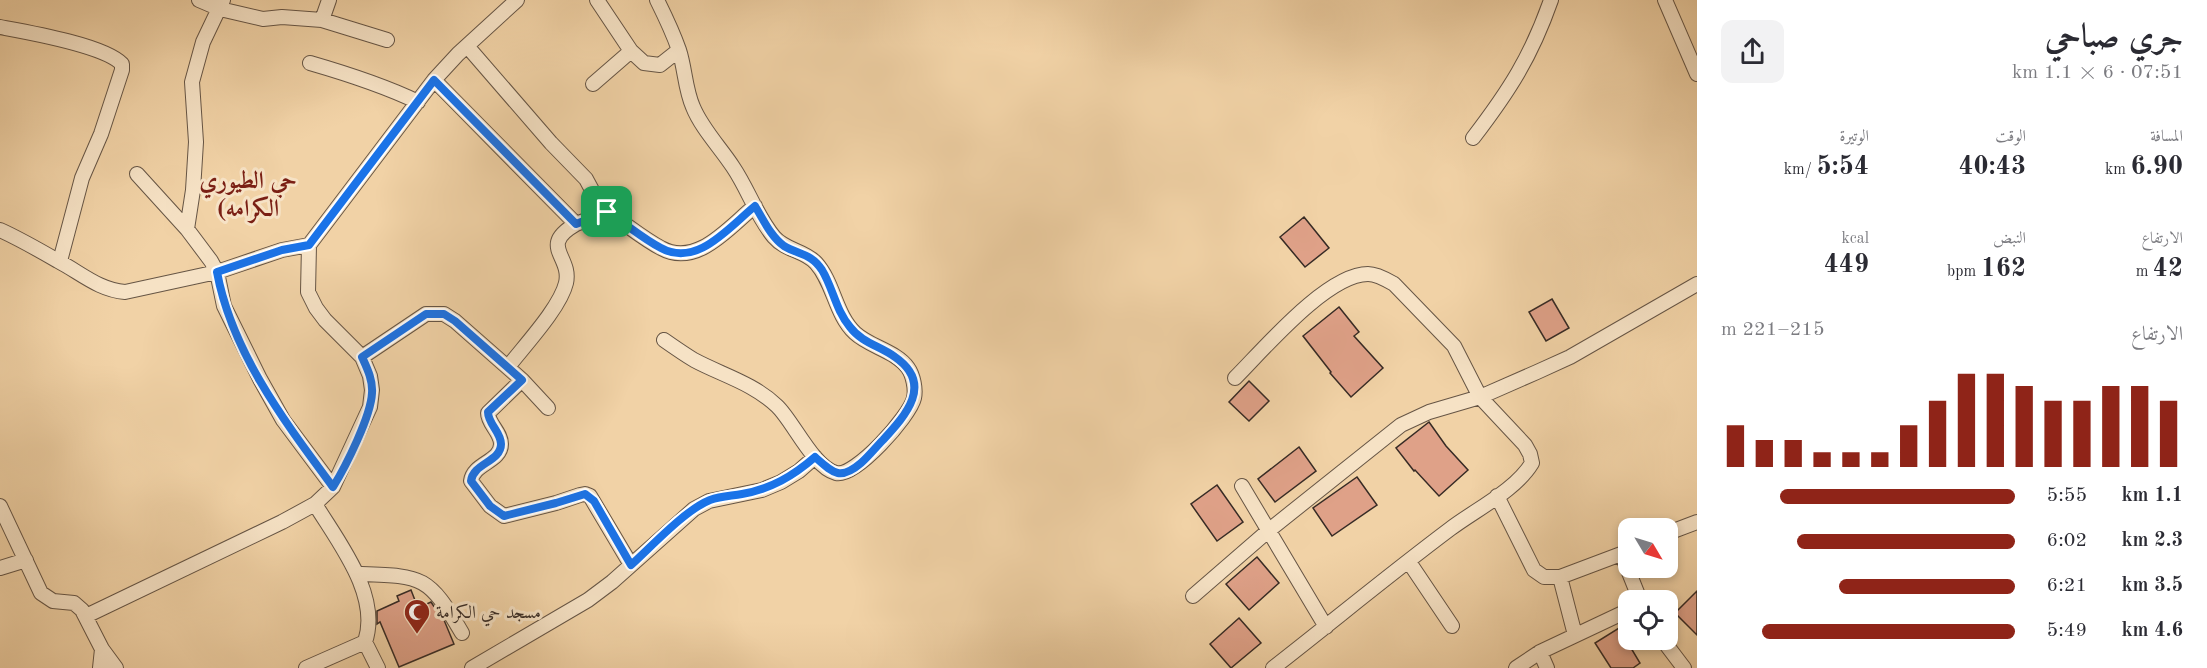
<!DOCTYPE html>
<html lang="ar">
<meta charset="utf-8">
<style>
body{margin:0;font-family:"Old Standard TT",Amiri,serif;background:#f2f2f3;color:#2b2b33;direction:rtl;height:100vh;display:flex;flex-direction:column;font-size:22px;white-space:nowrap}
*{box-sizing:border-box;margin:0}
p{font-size:20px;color:#7c7c81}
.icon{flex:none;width:33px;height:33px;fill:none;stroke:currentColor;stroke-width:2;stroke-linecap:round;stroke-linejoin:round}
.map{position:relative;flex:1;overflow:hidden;direction:ltr}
.drawer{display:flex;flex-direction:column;background:#fff;width:510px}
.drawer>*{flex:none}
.needle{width:39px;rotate:128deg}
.tools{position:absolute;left:1618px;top:518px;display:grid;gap:12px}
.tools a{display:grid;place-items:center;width:60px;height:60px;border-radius:12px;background:#fff;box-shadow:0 3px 9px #0003;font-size:30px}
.pin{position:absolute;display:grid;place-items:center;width:51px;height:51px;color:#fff;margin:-26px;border-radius:12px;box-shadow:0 3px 9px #0006}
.round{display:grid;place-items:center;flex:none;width:63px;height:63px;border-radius:12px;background:#f2f2f3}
.head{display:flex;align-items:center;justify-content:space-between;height:102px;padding:0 24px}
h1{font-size:33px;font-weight:600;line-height:45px}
.figures{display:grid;grid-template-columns:repeat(3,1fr);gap:9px;height:102px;padding:6px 24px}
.figures div{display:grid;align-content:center}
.figures b{font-size:26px;font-weight:600}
.figures small{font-size:16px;font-weight:400}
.figures p{font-size:16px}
.chart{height:168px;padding:12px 24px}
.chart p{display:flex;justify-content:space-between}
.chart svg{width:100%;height:108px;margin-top:6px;stroke:#8f2418;stroke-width:6}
ul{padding:0 24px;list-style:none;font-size:20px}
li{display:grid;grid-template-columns:96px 72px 1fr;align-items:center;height:45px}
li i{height:15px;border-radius:8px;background:#8f2418}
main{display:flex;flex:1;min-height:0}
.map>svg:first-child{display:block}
</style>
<main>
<section class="drawer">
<div class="head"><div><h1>جري صباحي</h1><p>07:51 · 6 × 1.1 km</p></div><a class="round"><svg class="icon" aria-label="share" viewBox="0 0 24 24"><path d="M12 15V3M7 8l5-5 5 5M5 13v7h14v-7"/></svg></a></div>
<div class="figures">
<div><p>المسافة</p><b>6.90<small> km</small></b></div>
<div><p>الوقت</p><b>40:43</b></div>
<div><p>الوتيرة</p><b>5:54<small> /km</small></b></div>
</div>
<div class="figures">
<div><p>الارتفاع</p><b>42<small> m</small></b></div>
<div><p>النبض</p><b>162<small> bpm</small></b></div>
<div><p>kcal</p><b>449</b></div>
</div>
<div class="chart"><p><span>الارتفاع</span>215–221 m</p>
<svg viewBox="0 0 160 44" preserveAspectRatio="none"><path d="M5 44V27M15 44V33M25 44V33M35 44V38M45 44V38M55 44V38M65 44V27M75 44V17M85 44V6M95 44V6M105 44V11M115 44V17M125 44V17M135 44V11M145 44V11M155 44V17"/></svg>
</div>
<ul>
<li><b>1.1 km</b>5:55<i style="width:80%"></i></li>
<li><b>2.3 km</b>6:02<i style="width:74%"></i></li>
<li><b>3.5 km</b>6:21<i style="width:60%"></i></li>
<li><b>4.6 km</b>5:49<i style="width:86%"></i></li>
</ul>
</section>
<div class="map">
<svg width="1697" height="668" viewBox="0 0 1697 668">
<rect width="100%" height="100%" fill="#f1d2a6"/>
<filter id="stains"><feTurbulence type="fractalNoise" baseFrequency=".00333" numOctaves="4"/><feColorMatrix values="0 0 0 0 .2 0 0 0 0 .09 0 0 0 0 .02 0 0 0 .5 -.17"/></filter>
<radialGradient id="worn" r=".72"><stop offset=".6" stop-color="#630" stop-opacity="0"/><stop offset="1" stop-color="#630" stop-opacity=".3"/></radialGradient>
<path fill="#dfa188" stroke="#372b25" stroke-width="1.5" d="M 1304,217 L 1329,248 L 1305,267 L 1280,237 Z
M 1552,299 L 1569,328 L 1546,341 L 1529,312 Z
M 1339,307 L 1359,332 L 1354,336 L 1383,368 L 1351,397 L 1330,373 L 1331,372 L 1303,336 Z
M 1249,381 L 1269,401 L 1249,421 L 1229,402 Z
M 1429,422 L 1446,446 L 1468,470 L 1439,496 L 1415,470 L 1414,471 L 1396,448 Z
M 1299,447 L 1316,471 L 1275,502 L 1258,479 Z
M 1357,477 L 1377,505 L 1332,536 L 1313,508 Z
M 1217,485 L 1243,522 L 1217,541 L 1191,504 Z
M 1257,557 L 1279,583 L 1249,610 L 1226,584 Z
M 411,590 L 418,608 L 431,602 L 433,605 L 444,620 L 454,644 L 399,667 L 380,622 L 377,624 L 377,611 L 399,601 L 397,596 Z
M 1697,591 L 1697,635 L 1675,613 Z
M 1239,618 L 1261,643 L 1231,668 L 1210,644 Z
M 1619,628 L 1640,663 L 1633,668 L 1611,668 L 1595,643 Z"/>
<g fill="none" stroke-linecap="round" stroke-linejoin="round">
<g stroke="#665545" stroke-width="16">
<path id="minor" d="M 199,0 L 220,9 L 263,19 L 282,17 L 322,20 L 387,40
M 597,0 L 631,51 L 644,63 L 660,65 L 679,50
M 657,0 C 665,16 673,33 679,50 C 685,68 685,89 693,107 C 702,129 720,147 733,167 C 748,189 757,217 774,237 C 786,251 804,250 816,263 C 834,283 835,314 855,333 C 870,347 896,351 908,368 C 913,375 916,389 914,398 C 910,416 855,478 836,473 C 813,467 793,421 777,406 C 753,383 722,375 694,360 C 684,354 674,347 664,340
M 1665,0 L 1697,74
M 322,20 L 329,0
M 0,27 C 27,32 104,45 122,64 L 122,70 L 101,134 L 82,178 L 60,261
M 467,46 L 551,143 L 586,179 L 600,205 L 607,212 C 625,223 642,238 661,248 C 697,268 729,227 755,206
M 310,63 C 348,74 383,85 418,102
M 434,80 L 576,224 L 607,212
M 593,84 L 631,51
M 1473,138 C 1509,91 1531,57 1551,0
M 137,174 L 187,229 L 211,261 L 217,272 L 224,306 L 260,379 L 283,420 L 333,487
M 187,229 L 193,190 L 196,142 L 192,82 L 203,42 L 223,0
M 0,230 C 20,239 39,250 58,261 C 81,273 99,290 125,292 L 217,272 L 282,250 L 309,245
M 362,357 L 426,314 L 444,314 L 455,321 L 522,380 L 548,408
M 508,367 C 524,346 560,308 566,283 C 572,256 538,246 576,224
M 1235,378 C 1264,349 1327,274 1368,274 C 1377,274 1387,280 1394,284 L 1454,346 L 1480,397 L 1525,445 L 1530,454 L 1532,463 C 1516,490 1475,510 1450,529 C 1390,574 1332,622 1273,668
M 522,380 L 488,413 C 488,424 501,432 501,444 C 501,462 473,463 471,481 L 490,506 L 504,516 L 556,503 L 580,495 L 585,494 L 590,496 L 631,565
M 1242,486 L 1326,627
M 1497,496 L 1534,570 L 1544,577 L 1560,577 L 1629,551
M 315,504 C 338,542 381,595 365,642 L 378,668
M 0,506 L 41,593 L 53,601 L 74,603 L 82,610 L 102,649 L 116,668
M 1668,533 L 1697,522
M 1622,555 L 1640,600
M 1409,562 L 1452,626
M 0,568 L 26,560
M 358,574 C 423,576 428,575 462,633
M 1560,577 L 1575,635
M 1193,596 L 1268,531 L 1401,425 L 1429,412 L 1480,397 L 1537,372 L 1570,357 L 1697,284
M 86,616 L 282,522 L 315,504 L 333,487 L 370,407 L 372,390 L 370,376 L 362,357 L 325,320 L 316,308 L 308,292 L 309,245 L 434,80 L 458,54 L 517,0
M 1662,639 L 1684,668
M 1540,652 L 1547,668
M 100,668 L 102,649
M 306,668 L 365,642
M 472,668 L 588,600 L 612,582 L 694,509 L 709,501 L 762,490 L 781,482 L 799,471 L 815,457
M 1516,668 L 1540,652 L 1629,610"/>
</g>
<use href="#minor" stroke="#f6e2c5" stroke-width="14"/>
</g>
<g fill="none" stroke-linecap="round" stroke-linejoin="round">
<g stroke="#fff" stroke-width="12">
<path id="route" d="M 434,80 L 576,224 L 607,212 C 625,223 642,238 661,248 C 697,268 729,227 755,206 C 763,219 771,237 784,246 C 799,255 811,253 822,270 C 833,288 836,311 850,327 C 862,343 880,346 895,357 C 934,384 906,415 883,440 C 876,447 869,456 861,463 C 840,481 833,473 815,457 C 793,476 771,489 742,494 C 731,496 721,496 710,500 C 685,510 652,546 631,565 L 594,501 L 585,494 L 556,503 L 504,516 L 490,506 L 471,481 C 473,463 501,462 501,444 C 501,432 488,424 488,412 L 522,380 L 455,321 L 444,314 L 426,314 L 362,357 C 367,368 373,380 372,393 C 371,416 346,466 333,487 C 285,422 232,353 217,272 L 282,250 L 309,245 Z"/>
</g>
<use href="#route" stroke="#1a73e8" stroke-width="8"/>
</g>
<defs>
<g id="mosque-pin" transform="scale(1.35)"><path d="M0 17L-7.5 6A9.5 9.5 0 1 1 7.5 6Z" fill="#8f2418" stroke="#f6e2c5"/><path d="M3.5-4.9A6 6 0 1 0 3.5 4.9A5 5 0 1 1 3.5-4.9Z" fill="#fff"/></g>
</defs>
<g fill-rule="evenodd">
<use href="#mosque-pin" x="417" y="612"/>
</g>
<g text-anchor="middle" stroke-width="6" stroke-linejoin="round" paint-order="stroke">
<g font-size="18" fill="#372b25" stroke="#f6e2c5" text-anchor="start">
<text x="436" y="618">مسجد حي الكرامة</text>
</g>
<g font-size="24" font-weight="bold" fill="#7a1f14" stroke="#f6e2c5">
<text x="248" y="188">حي الطيوري<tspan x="248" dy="28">(الكرامه</tspan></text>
</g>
</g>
<rect width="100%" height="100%" filter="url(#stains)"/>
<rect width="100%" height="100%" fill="url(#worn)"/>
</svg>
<div class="tools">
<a><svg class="needle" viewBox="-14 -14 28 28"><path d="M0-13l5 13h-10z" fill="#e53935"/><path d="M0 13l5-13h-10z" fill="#7c7c81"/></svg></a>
<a><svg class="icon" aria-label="locate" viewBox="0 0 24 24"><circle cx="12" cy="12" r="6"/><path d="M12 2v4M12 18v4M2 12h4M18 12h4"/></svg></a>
</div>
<div class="pin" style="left:607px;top:212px;background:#1e9e55"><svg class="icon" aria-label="arrive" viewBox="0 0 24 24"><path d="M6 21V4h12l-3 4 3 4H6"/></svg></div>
</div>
</main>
